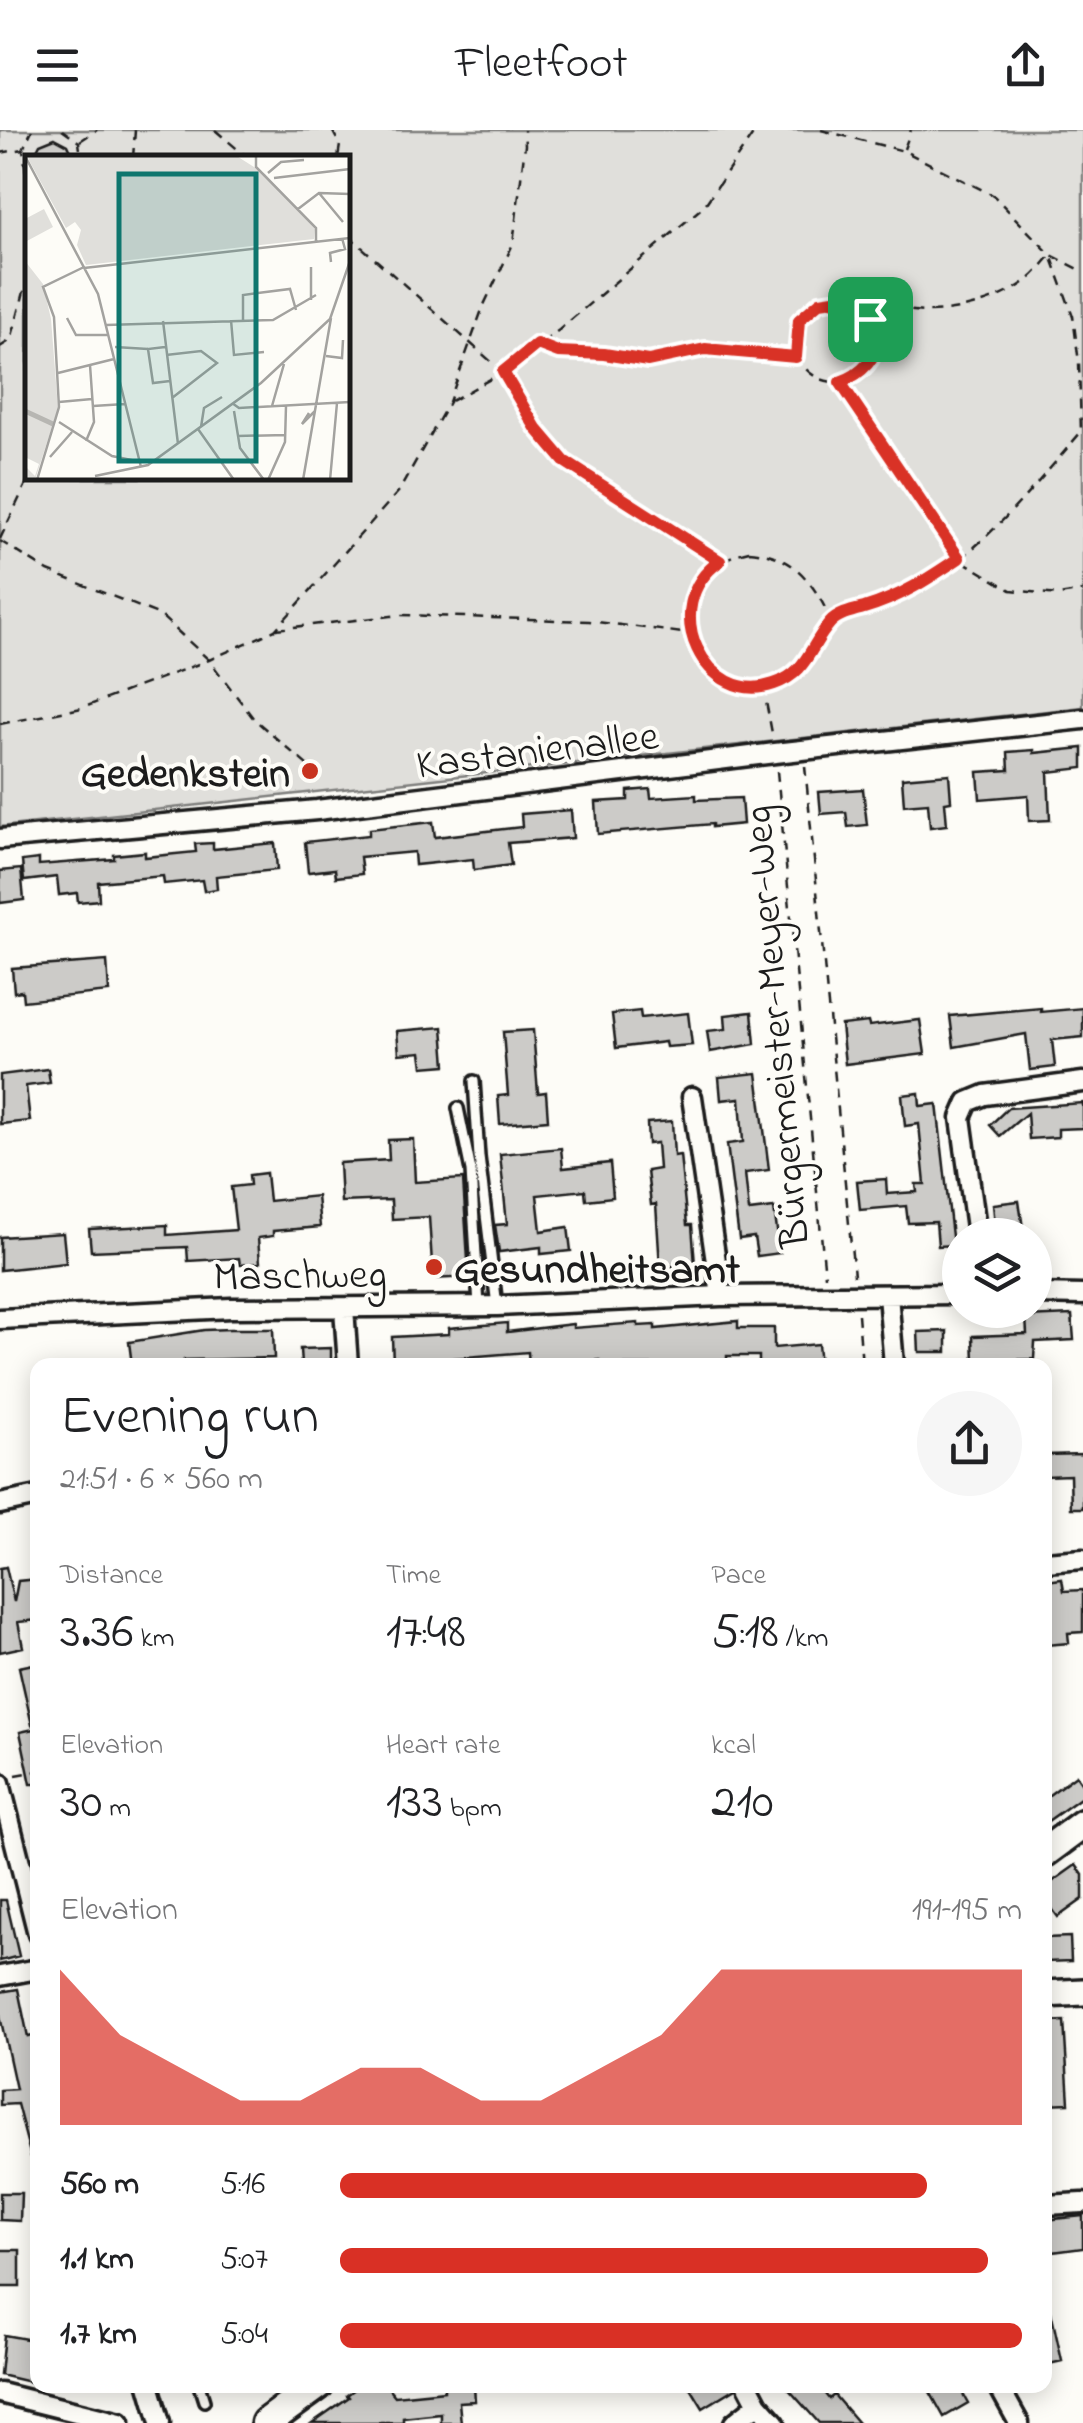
<!DOCTYPE html>
<meta charset="utf-8">
<style>
body{margin:0;font-family:"Indie Flower",sans-serif;background:#f6f6f6;color:#202124;height:100vh;display:flex;flex-direction:column;font-size:38px;white-space:nowrap}
*{box-sizing:border-box;margin:0}
p{font-size:32px;color:#757577}
.icon{flex:none;width:55px;height:55px;fill:none;stroke:currentColor;stroke-width:2;stroke-linecap:round;stroke-linejoin:round}
.map{position:relative;flex:1;overflow:hidden}
.drawer{position:absolute;left:30px;top:1228px;width:1022px;height:1035px;display:flex;flex-direction:column;background:#fff;border-radius:20px;box-shadow:0 5px 25px #0003}
.drawer>*{flex:none}
.controls{position:absolute;left:942px;top:1088px;display:grid;gap:20px}
.controls a{display:grid;place-items:center;width:110px;height:110px;border-radius:50%;background:#fff;box-shadow:0 5px 25px #0003;font-size:50px}
.pin{position:absolute;display:grid;place-items:center;width:85px;height:85px;color:#fff;margin:-42px;border-radius:20px;box-shadow:0 5px 15px #0006}
.round{display:grid;place-items:center;flex:none;width:105px;height:105px;border-radius:52px;background:#f6f6f6}
.head{display:flex;align-items:center;justify-content:space-between;height:170px;padding:0 30px}
h1{font-size:55px;font-weight:600;line-height:75px}
.figures{display:grid;grid-template-columns:repeat(3,1fr);gap:15px;height:170px;padding:10px 30px}
.figures div{display:grid;align-content:center}
.figures b{font-size:50px;font-weight:600}
.figures small{font-size:28px;font-weight:400}
.figures p{font-size:28px}
.chart{height:280px;padding:20px 30px}
.chart p{display:flex;justify-content:space-between}
.chart svg{width:100%;height:180px;margin-top:10px;fill:#d93025;opacity:.7}
ul{padding:0 30px;list-style:none;font-size:32px}
li{display:grid;grid-template-columns:160px 120px 1fr;align-items:center;height:75px}
li i{height:25px;border-radius:12px;background:#d93025}
header{display:flex;justify-content:space-between;align-items:center;height:130px;padding:0 30px;background:#fff;font-size:45px;font-weight:600}
.map>svg:first-child{display:block}
</style>
<header><svg class="icon" aria-label="menu" viewBox="0 0 24 24"><path d="M4 6h16M4 12h16M4 18h16"/></svg>Fleetfoot<svg class="icon" aria-label="share" viewBox="0 0 24 24"><path d="M12 15V3M7 8l5-5 5 5M5 13v7h14v-7"/></svg></header>
<div class="map">
<svg width="1083" height="2293" viewBox="0 0 1083 2293">
<rect width="100%" height="100%" fill="#fdfcf7"/>
<filter id="ink" filterUnits="userSpaceOnUse"><feTurbulence type="fractalNoise" baseFrequency=".01" numOctaves="2"/><feDisplacementMap in="SourceGraphic" scale="20" xChannelSelector="R" yChannelSelector="G"/><feConvolveMatrix kernelMatrix="1 2 1 2 8 2 1 2 1" color-interpolation-filters="sRGB"/></filter>
<g filter="url(#ink)">
<path fill="#e0dfdb" stroke="#7e7e7c" stroke-width="2.5" fill-rule="evenodd" d="M 0,0 L 1083,0 L 1083,577 L 0,697 ZM 28,28 L 348,28 L 348,348 L 28,348 Z"/>
<path fill="#cccbc8" stroke="#1c1c1c" stroke-width="2.5" d="M 55,8 L 68,15 L 74,28 L 33,28 L 40,14 Z
M 1083,618 L 1083,638 L 1048,642 L 1050,690 L 1029,691 L 1028,665 L 980,669 L 978,642 L 1009,640 L 1008,622 L 1034,620 L 1034,623 Z
M 949,644 L 951,671 L 945,672 L 947,695 L 930,697 L 928,673 L 904,675 L 902,648 Z
M 650,659 L 651,668 L 696,665 L 696,670 L 741,668 L 743,694 L 712,697 L 712,694 L 598,704 L 596,672 L 628,670 L 628,661 Z
M 863,659 L 867,695 L 848,697 L 846,682 L 821,684 L 819,662 Z
M 571,680 L 573,708 L 508,713 L 511,735 L 474,740 L 473,729 L 415,735 L 414,722 L 360,727 L 362,744 L 336,747 L 335,739 L 308,742 L 305,712 L 369,705 L 369,699 L 433,692 L 435,707 L 522,697 L 521,684 Z
M 213,713 L 213,719 L 275,713 L 277,740 L 216,746 L 217,759 L 204,761 L 202,750 L 164,754 L 163,746 L 98,752 L 99,770 L 78,772 L 77,763 L 59,765 L 57,747 L 24,751 L 22,731 L 39,729 L 39,735 L 114,729 L 114,725 L 145,722 L 145,727 L 196,722 L 195,714 Z
M 21,739 L 24,770 L 0,773 L 0,741 Z
M 107,831 L 109,862 L 23,871 L 22,861 L 14,862 L 12,838 Z
M 1041,878 L 1041,882 L 1083,878 L 1083,907 L 1052,910 L 1055,937 L 1030,940 L 1026,904 L 954,917 L 950,886 Z
M 640,881 L 641,888 L 688,883 L 692,915 L 666,917 L 665,912 L 616,918 L 612,884 Z
M 752,882 L 755,914 L 710,922 L 707,901 L 726,899 L 725,885 Z
M 920,890 L 925,924 L 845,934 L 841,895 L 868,892 L 869,896 Z
M 443,897 L 446,935 L 423,937 L 421,922 L 399,924 L 397,901 Z
M 533,900 L 538,963 L 546,962 L 548,990 L 500,994 L 498,966 L 508,965 L 503,902 Z
M 48,939 L 50,953 L 26,956 L 30,991 L 0,994 L 0,945 Z
M 757,943 L 769,1040 L 745,1043 L 749,1081 L 774,1078 L 780,1123 L 757,1126 L 754,1107 L 739,1109 L 727,1014 L 743,1012 L 740,968 L 721,970 L 719,947 Z
M 919,963 L 920,976 L 937,974 L 953,1115 L 938,1116 L 936,1092 L 908,1093 L 906,1076 L 860,1080 L 857,1051 L 886,1049 L 887,1064 L 917,1062 L 916,1054 L 925,1054 L 919,994 L 905,996 L 902,965 Z
M 1083,973 L 1083,998 L 1058,999 L 1058,1007 L 1029,1009 L 1027,983 L 1000,1006 L 990,995 L 1008,978 Z
M 672,991 L 674,1026 L 680,1025 L 687,1095 L 692,1095 L 695,1135 L 660,1137 L 656,1074 L 651,1075 L 647,1041 L 659,1039 L 657,1013 L 648,1014 L 647,993 Z
M 413,1009 L 415,1052 L 463,1049 L 469,1147 L 433,1149 L 429,1087 L 392,1089 L 391,1070 L 341,1072 L 339,1033 L 389,1030 L 388,1010 Z
M 561,1018 L 563,1038 L 610,1033 L 613,1067 L 586,1070 L 585,1060 L 537,1065 L 541,1101 L 568,1097 L 571,1121 L 541,1124 L 541,1117 L 499,1122 L 495,1095 L 507,1094 L 500,1024 Z
M 266,1043 L 269,1071 L 317,1066 L 320,1097 L 273,1101 L 273,1106 L 258,1108 L 260,1133 L 240,1135 L 239,1128 L 188,1131 L 187,1117 L 91,1121 L 89,1099 L 167,1095 L 167,1105 L 236,1100 L 231,1057 L 250,1055 L 249,1045 Z
M 1019,1071 L 1024,1105 L 996,1105 L 993,1074 Z
M 63,1103 L 66,1133 L 0,1140 L 0,1107 Z
M 1072,1185 L 1074,1210 L 1035,1212 L 1034,1229 L 974,1231 L 973,1206 L 1027,1204 L 1026,1187 Z
M 738,1191 L 738,1198 L 774,1198 L 774,1218 L 818,1214 L 820,1235 L 759,1235 L 759,1226 L 727,1226 L 727,1235 L 599,1235 L 599,1230 L 529,1235 L 528,1222 L 393,1233 L 392,1207 L 449,1204 L 449,1198 L 507,1193 L 507,1202 L 573,1194 L 573,1198 L 638,1193 L 638,1196 L 655,1195 L 655,1199 Z
M 230,1199 L 273,1199 L 274,1228 L 184,1230 L 185,1235 L 132,1235 L 129,1212 L 204,1200 Z
M 947,1201 L 947,1222 L 919,1222 L 918,1202 Z
M 331,1218 L 331,1235 L 301,1235 L 300,1219 Z
M 1083,1324 L 1083,1378 L 1071,1378 L 1070,1345 L 1045,1346 L 1045,1325 Z
M 6,1437 L 14,1472 L 18,1451 L 38,1449 L 38,1490 L 18,1492 L 23,1517 L 0,1522 L 0,1438 Z
M 1062,1449 L 1064,1461 L 1083,1460 L 1083,1502 L 1068,1503 L 1069,1513 L 1046,1515 L 1045,1451 Z
M 38,1533 L 38,1594 L 32,1595 L 19,1537 Z
M 38,1598 L 38,1654 L 31,1654 L 20,1602 Z
M 1076,1645 L 1083,1655 L 1083,1666 L 1045,1693 L 1045,1668 Z
M 1076,1735 L 1083,1745 L 1083,1769 L 1058,1787 L 1045,1769 L 1045,1757 Z
M 0,1770 L 6,1770 L 19,1826 L 0,1831 Z
M 1070,1807 L 1071,1831 L 1045,1832 L 1045,1808 Z
M 18,1859 L 28,1907 L 38,1905 L 38,2030 L 32,2031 L 17,1974 L 0,1975 L 0,1960 L 16,1959 L 0,1886 L 0,1862 Z
M 1064,1891 L 1069,1973 L 1045,1974 L 1045,1892 Z
M 0,2063 L 21,2063 L 20,2091 L 0,2090 Z
M 1083,2086 L 1083,2118 L 1045,2123 L 1045,2090 Z
M 0,2120 L 20,2120 L 20,2157 L 0,2157 Z
M 1045,2182 L 1051,2182 L 1062,2231 L 1045,2235 Z
M 4,2205 L 38,2211 L 38,2254 L 0,2245 Z
M 360,2255 L 386,2255 L 395,2266 L 444,2261 L 444,2255 L 474,2255 L 475,2271 L 459,2272 L 461,2293 L 441,2293 L 441,2284 L 403,2288 L 403,2293 L 312,2293 L 349,2267 L 347,2265 Z
M 689,2255 L 736,2255 L 736,2258 L 703,2278 Z
M 785,2255 L 818,2255 L 829,2269 L 834,2265 L 858,2293 L 819,2293 Z
M 938,2255 L 958,2255 L 968,2273 L 944,2287 L 929,2260 Z"/>
<g fill="none" stroke-linecap="round" stroke-linejoin="round">
<g stroke="#1c1c1c" stroke-width="16">
<path id="lane" d="M 474,951 L 479,1027 L 497,1176
M 458,978 L 471,1041 L 479,1176
M 199,2255 L 204,2271"/>
</g>
<g stroke="#1c1c1c" stroke-width="25">
<path id="street" d="M 0,709 L 317,680 L 775,623 L 1083,589
M 692,967 L 721,1166
M 977,1105 L 961,988 L 968,972 L 985,965 L 1083,952
M 1035,1164 L 1083,1165
M 888,1165 L 894,1235
M 344,1178 L 348,1235
M 0,1189 L 231,1178 L 497,1176 L 721,1166 L 960,1164
M 0,1374 L 38,1366
M 1045,1432 L 1083,1429
M 0,1653 L 38,1804
M 0,1846 L 38,1839
M 1045,2075 L 1083,2073
M 149,2255 L 160,2293
M 748,2255 L 758,2274 L 775,2293
M 998,2255 L 1019,2293
M 0,2263 L 120,2293
M 734,2293 L 758,2274"/>
</g>
<g stroke="#1c1c1c" stroke-width="32">
<path id="secondary" d="M 1045,1864 L 1083,1862"/>
</g>
<g stroke="#1c1c1c" stroke-width="35">
<path id="primary" d="M 1045,1722 L 1083,1694
M 266,2293 L 318,2255"/>
</g>
<path stroke="#1c1c1c" stroke-width="2.5" stroke-dasharray="10 8" stroke-linecap="butt" d="M 62,0 L 79,12 L 81,28
M 215,0 L 248,28
M 332,0 L 340,15 L 338,28
M 821,0 L 904,21 L 993,65 L 1051,125 L 1083,141
M 80,11 L 97,0
M 904,19 L 911,0
M 0,23 L 23,19
M 133,28 L 135,0
M 28,59 L 23,19 L 32,0
M 348,105 L 503,242 L 537,298 L 564,331 L 721,431
M795 211a41 41 0 1 1 82 0a41 41 0 1 1-82 0Z
M 538,215 L 558,222 L 604,224 L 649,231 L 705,219 L 797,227
M 0,217 L 11,210 L 28,147
M 840,253 L 959,429 L 1011,460 L 1059,465 L 1083,461
M 451,271 L 503,242 L 559,200 L 704,76 L 756,0
M 0,409 L 29,348
M 0,411 L 48,441 L 160,485 L 209,530 L 254,589 L 308,636 L 315,638 L 313,647 L 305,645 L 308,636
M 749,421 C 794,424 813,452 831,490 C 822,505 814,524 802,537 C 774,568 713,559 696,521 C 693,514 693,504 692,498 C 685,456 710,430 749,421 Z
M 831,490 C 855,478 881,475 905,464 C 973,433 1033,358 1081,302 L 1079,233 L 1073,186 L 1051,125 C 1044,133 1037,143 1029,149 C 996,176 931,191 892,176 L 870,189
M 276,499 L 400,485 L 589,491 L 691,504
M 763,556 L 772,603
M 0,594 L 82,578 L 209,530 L 275,500 L 336,432 L 399,361 L 449,272 L 483,177 L 513,114 L 525,15 L 524,0
M 805,636 L 854,1146
M 777,641 L 825,1146
M 858,1184 L 862,1235
M 16,1645 L 38,1641"/>
<use href="#lane" stroke="#fdfcf7" stroke-width="9"/>
<use href="#street" stroke="#fdfcf7" stroke-width="18"/>
<use href="#secondary" stroke="#fdfcf7" stroke-width="25"/>
<use href="#primary" stroke="#fdfcf7" stroke-width="28"/>
</g>
</g>
<g fill="none" stroke-linecap="round" stroke-linejoin="round" filter="url(#ink)">
<g stroke="#fff" stroke-width="20">
<path id="route" d="M 840,169 C 889,186 888,235 840,252 L 959,428 C 928,449 901,467 864,478 C 852,481 838,484 830,493 C 809,517 808,542 774,554 C 706,578 655,476 720,431 L 564,331 L 536,298 L 503,242 L 537,214 L 558,222 L 604,224 L 648,231 L 705,219 L 796,227 L 799,190 L 820,172 Z"/>
</g>
<use href="#route" stroke="#d93025" stroke-width="12"/>
</g>
<g fill="#c8321e" stroke="#fdfcf7" stroke-width="4">
<circle cx="310" cy="641" r="10"/>
<circle cx="434" cy="1137" r="10"/>
</g>
<g text-anchor="middle" stroke-width="8" stroke-linejoin="round" paint-order="stroke">
<g font-size="42" fill="#1c1c1c" stroke="#fdfcf7">
<text transform="translate(537 618) rotate(-7)" y="15">Kastanienallee</text>
<text transform="translate(774 897) rotate(-95)" y="15">Bürgermeister-Meyer-Weg</text>
<text transform="translate(300 1143) rotate(-1)" y="15">Maschweg</text>
</g>
<g font-size="42" font-weight="bold" fill="#1c1c1c" stroke="#fdfcf7" text-anchor="end">
<text x="290" y="656">Gedenkstein</text>
<text x="454" y="1152" text-anchor="start">Gesundheitsamt</text>
</g>
</g>
<g transform="translate(25 25)">
<rect width="325" height="325" fill="#fdfcf7"/>
<path d="M 1,0 L 210,0 L 240,19 L 290,74 L 289,84 L 61,110 L 52,90 L 56,75 L 50,67 L 41,73 ZM 19,54 L 28,72 L 0,87 L 0,64 ZM 0,106 L 18,129 L 26,164 L 33,253 L 10,325 L 0,325 L 0,311 L 10,321 L 14,309 L 0,302 Z" fill="#e0dfdb"/>
<path fill="none" stroke="#b7b6b2" stroke-width="5" d="M 0,256 L 28,269"/>
<path fill="none" stroke="#a3a29f" stroke-width="2.5" d="M 231,0 L 231,12 L 291,73 L 291,86M 0,1 L 73,139 L 116,312M 243,18 L 256,7 L 279,5M 249,23 L 325,14M 294,38 L 318,67M 273,54 L 294,38 L 325,39M 306,107 L 305,98 L 320,94 L 317,83M 286,112 L 286,145M 59,113 L 325,83M 42,163 L 51,180 L 83,180M 206,165 L 209,200 L 239,197M 218,165 L 218,140 L 265,134 L 271,155M 138,166 L 153,289M 81,170 L 248,165 L 291,140M 90,192 L 123,194M 140,192 L 123,194 L 128,228 L 145,226M 141,200 L 176,196 L 192,208 L 147,243M 301,201 L 317,203 L 318,185M 33,218 L 89,204M 34,247 L 67,244M 207,248 L 214,253 L 325,247M 68,251 L 100,249M 247,251 L 259,209M 209,256 L 215,293 L 239,325M 284,258 L 277,269 L 290,256M 34,267 L 87,301 L 116,307M 176,272 L 179,253 L 197,242M 173,274 L 209,325M 212,281 L 261,280M 61,286 L 69,267 L 65,210M 25,302 L 47,277M 70,321 L 123,310 L 236,228 L 305,164 L 325,106M 12,325 L 34,252 L 29,162 L 18,132 L 59,112M 243,325 L 260,287 L 261,251M 278,325 L 306,163M 305,325 L 312,248"/>
<path fill="#0f766e" fill-opacity="0.15" stroke="#0f766e" stroke-width="5" d="M 94,19 L 231,19 L 231,306 L 94,306 Z"/>
<rect width="325" height="325" fill="none" stroke="#1c1c1c" stroke-width="5"/>
</g>
</svg>
<div class="controls">
<a><svg class="icon" aria-label="layers" viewBox="0 0 24 24"><path d="M12 4l9 5-9 5-9-5zM3 14l9 5 9-5"/></svg></a>
</div>
<div class="pin" style="left:870px;top:189px;background:#1e9e55"><svg class="icon" aria-label="arrive" viewBox="0 0 24 24"><path d="M6 21V4h12l-3 4 3 4H6"/></svg></div>
<section class="drawer">
<div class="head"><div><h1>Evening run</h1><p>21:51 · 6 × 560 m</p></div><a class="round"><svg class="icon" aria-label="share" viewBox="0 0 24 24"><path d="M12 15V3M7 8l5-5 5 5M5 13v7h14v-7"/></svg></a></div>
<div class="figures">
<div><p>Distance</p><b>3.36<small> km</small></b></div>
<div><p>Time</p><b>17:48</b></div>
<div><p>Pace</p><b>5:18<small> /km</small></b></div>
</div>
<div class="figures">
<div><p>Elevation</p><b>30<small> m</small></b></div>
<div><p>Heart rate</p><b>133<small> bpm</small></b></div>
<div><p>kcal</p><b>210</b></div>
</div>
<div class="chart"><p><span>Elevation</span>191–195 m</p>
<svg viewBox="0 0 160 44" preserveAspectRatio="none"><path d="M0 44V6L10 22L20 30L30 38L40 38L50 30L60 30L70 38L80 38L90 30L100 22L110 6L120 6L130 6L140 6L150 6L160 6V44z"/></svg>
</div>
<ul>
<li><b>560 m</b>5:16<i style="width:86%"></i></li>
<li><b>1.1 km</b>5:07<i style="width:95%"></i></li>
<li><b>1.7 km</b>5:04<i style="width:100%"></i></li>
</ul>
</section>
</div>
